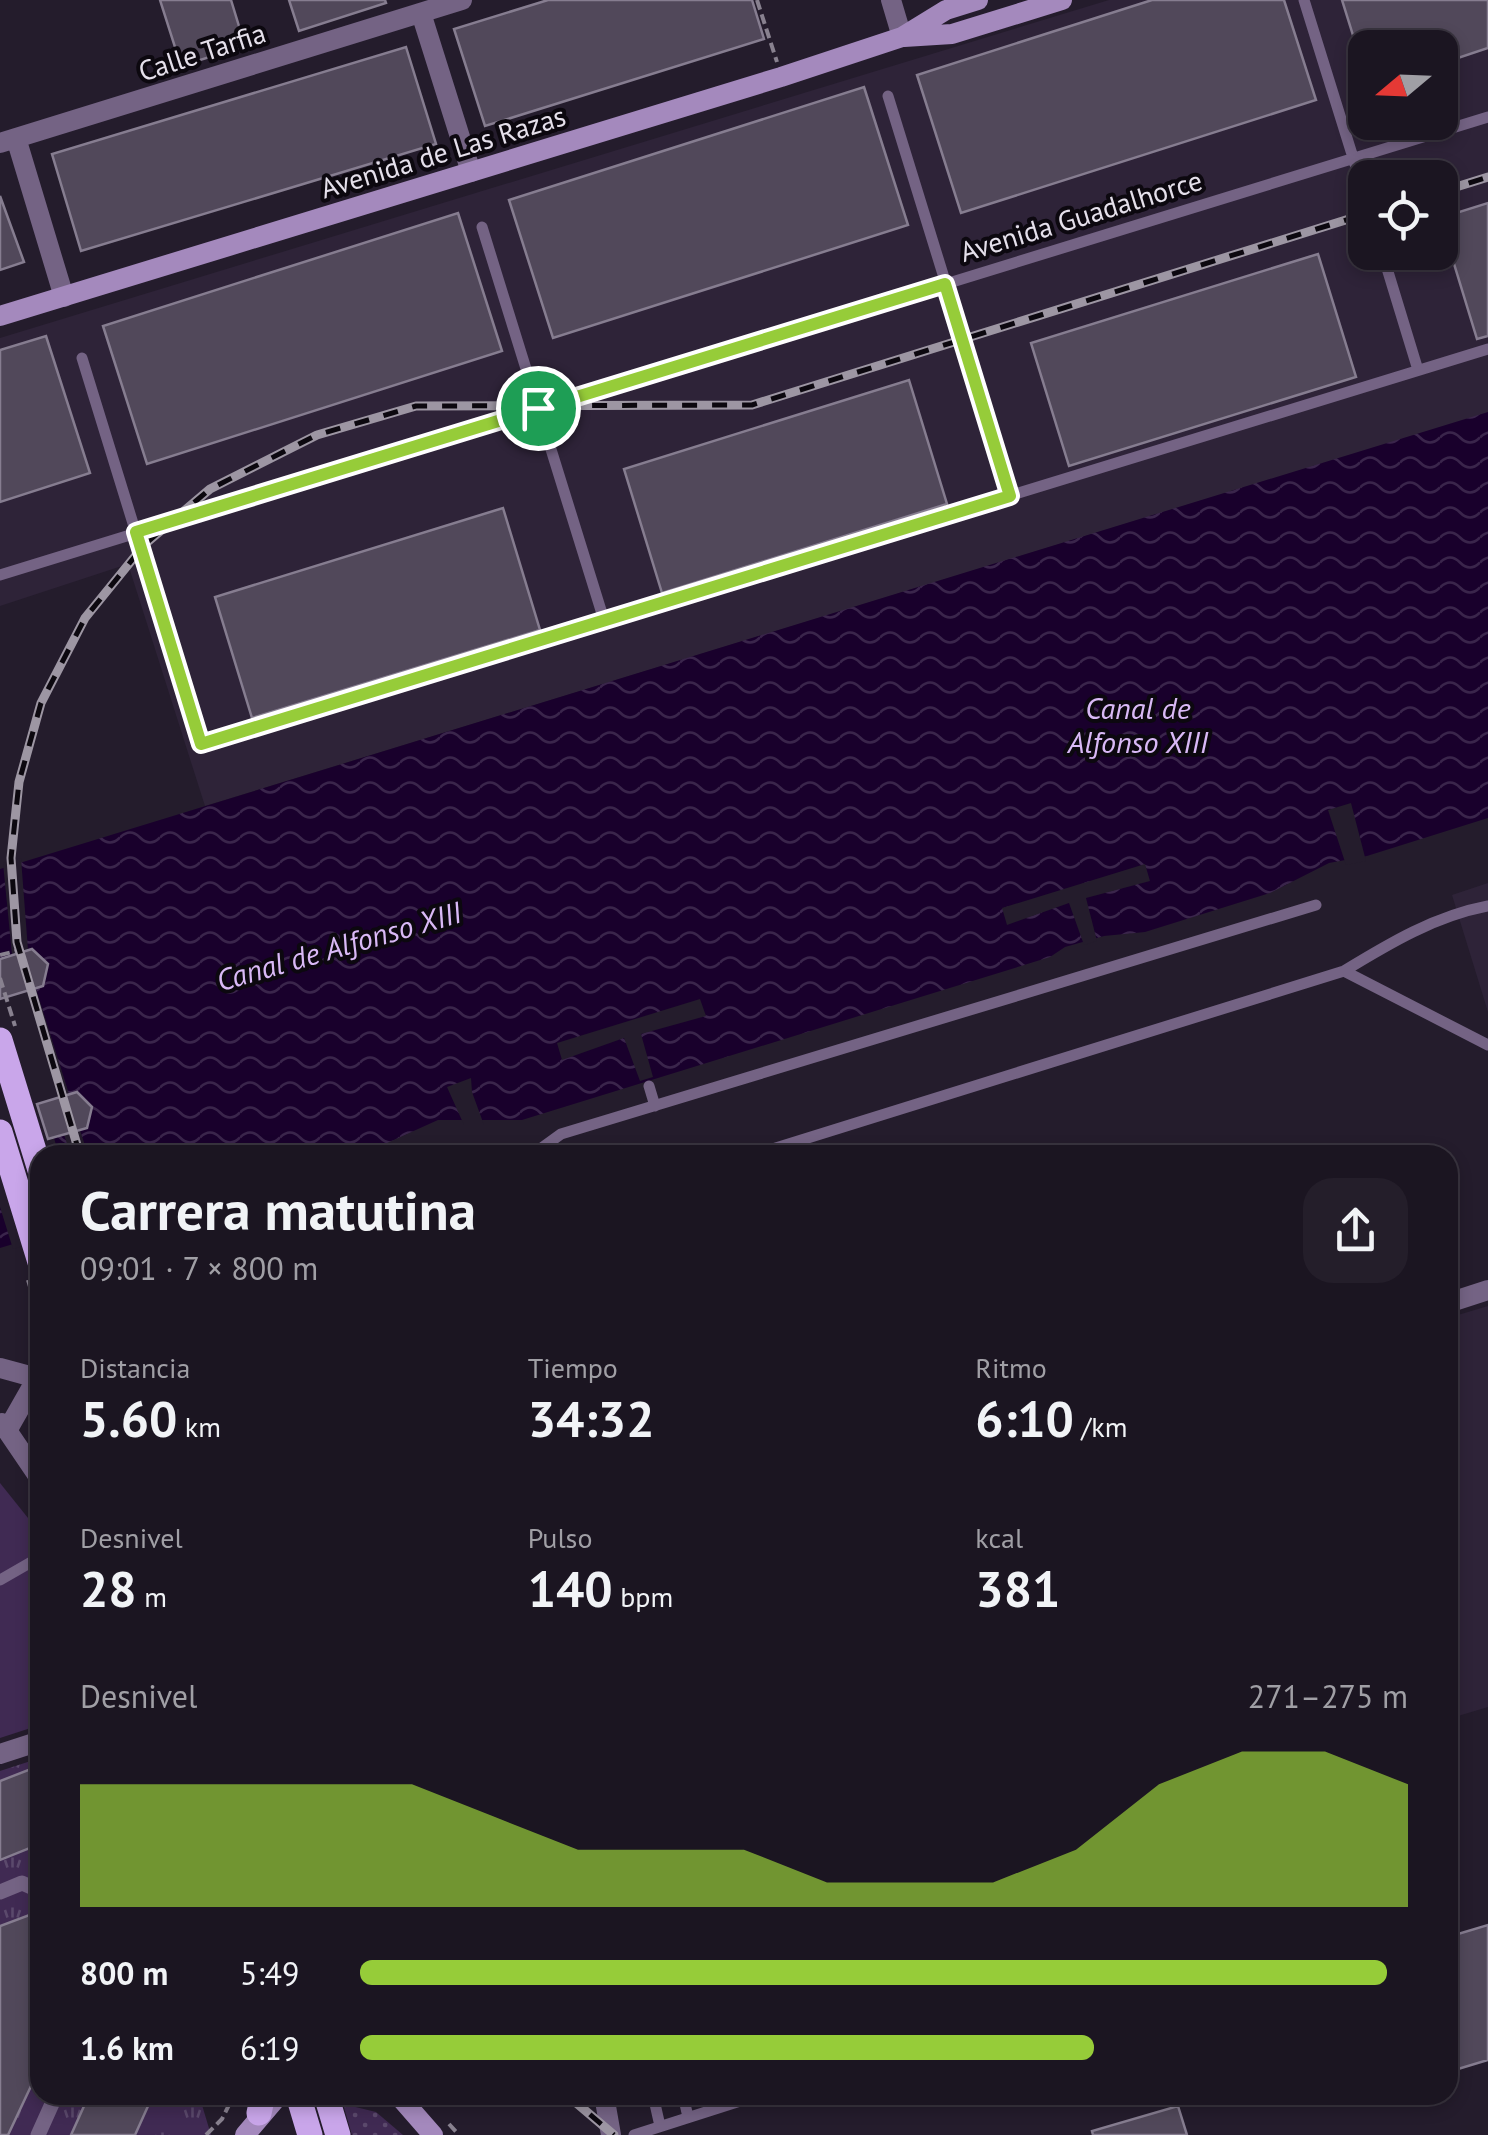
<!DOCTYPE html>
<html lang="es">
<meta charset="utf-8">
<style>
body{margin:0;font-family:"PT Sans",sans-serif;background:#241e2a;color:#f1f3f6;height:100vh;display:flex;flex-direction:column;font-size:38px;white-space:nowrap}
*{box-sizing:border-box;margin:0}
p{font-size:32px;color:#a09fa5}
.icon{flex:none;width:55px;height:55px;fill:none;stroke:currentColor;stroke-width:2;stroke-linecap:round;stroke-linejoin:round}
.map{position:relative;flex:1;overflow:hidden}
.details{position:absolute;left:30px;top:1145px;width:1428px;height:960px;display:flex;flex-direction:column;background:#1b1521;border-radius:30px;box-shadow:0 5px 15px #0003,0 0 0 2px #39343f}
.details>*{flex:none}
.needle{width:65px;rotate:251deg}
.tools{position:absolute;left:1348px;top:30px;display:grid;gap:20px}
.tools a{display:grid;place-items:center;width:110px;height:110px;border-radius:20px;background:#1b1521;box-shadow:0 5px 15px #0003,0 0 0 2px #39343f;font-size:50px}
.pin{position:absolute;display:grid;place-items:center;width:85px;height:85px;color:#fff;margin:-42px;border:5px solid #fff;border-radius:50%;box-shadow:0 2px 10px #0007}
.round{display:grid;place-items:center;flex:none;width:105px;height:105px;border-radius:30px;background:#241e2a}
.head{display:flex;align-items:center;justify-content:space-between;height:170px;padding:0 50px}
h1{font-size:55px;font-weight:600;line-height:75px}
.figures{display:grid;grid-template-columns:repeat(3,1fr);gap:15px;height:170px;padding:10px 50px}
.figures div{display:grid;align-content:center}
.figures b{font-size:50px;font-weight:600}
.figures small{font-size:28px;font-weight:400}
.figures p{font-size:28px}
.chart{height:280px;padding:20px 50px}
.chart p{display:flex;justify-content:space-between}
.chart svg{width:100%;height:180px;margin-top:10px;fill:#96cc39;opacity:.7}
ul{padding:0 50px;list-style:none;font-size:32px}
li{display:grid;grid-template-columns:160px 120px 1fr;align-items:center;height:75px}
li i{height:25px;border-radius:12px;background:#96cc39}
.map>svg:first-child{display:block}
</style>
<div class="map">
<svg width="1488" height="2135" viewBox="0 0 1488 2135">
<defs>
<pattern id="grass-dots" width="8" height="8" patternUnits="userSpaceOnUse" patternTransform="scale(2.5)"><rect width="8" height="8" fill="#402a53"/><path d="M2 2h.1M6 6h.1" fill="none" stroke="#5b496c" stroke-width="1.8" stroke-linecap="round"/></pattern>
<pattern id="park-tufts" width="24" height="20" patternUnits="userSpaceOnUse" patternTransform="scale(2.5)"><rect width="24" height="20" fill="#402a53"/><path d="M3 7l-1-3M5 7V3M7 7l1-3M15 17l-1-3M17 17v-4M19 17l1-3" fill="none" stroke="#5b496c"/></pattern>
<pattern id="water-waves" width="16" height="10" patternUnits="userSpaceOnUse" patternTransform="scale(2.5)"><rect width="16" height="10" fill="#19002c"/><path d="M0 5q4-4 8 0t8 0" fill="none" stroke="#3a254b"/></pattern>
</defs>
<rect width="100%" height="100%" fill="#241c2c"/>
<path fill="#2e2338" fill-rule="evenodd" d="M 1109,0 L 1488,0 L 1488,413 L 205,806 L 128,564 L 0,606 L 0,338 ZM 1365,48 L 1440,48 L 1440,122 L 1365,122 ZM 1365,178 L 1440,178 L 1440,252 L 1365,252 Z
M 1488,883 L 1488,1012 L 1452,895 Z
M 1488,1306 L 1488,1707 L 1448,1719 L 1448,1318 Z"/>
<path fill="url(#grass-dots)" d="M 343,2104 L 376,2112 L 403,2135 L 352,2135 Z"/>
<path fill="url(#park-tufts)" d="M 40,1758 L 40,2095 L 199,2095 L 211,2135 L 0,2135 L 0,1771 Z"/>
<path fill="#402a53" d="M 0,1483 L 40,1533 L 40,1725 L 0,1738 Z"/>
<path fill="url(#water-waves)" d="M 1488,412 L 1488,818 L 1367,856 L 1329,863 L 1270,893 L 1145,932 L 1104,936 L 1065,947 L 1050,957 L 522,1120 L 438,1120 L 387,1143 L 329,1155 L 40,1155 L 40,1236 L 0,1248 L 0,869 Z"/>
<path fill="#241c2c" d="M 1351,803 L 1366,861 L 1346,865 L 1328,810 Z
M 21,858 L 28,950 L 48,964 L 43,986 L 36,989 L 69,1094 L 77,1092 L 92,1107 L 87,1128 L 80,1130 L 88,1155 L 71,1155 L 64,1135 L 54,1138 L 59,1155 L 40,1155 L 40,1241 L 13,1249 L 0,1207 L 0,959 L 12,955 L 3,863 Z
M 1145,864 L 1150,881 L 1086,898 L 1097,941 L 1084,945 L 1069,903 L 1007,925 L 1002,908 Z
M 700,999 L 706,1016 L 641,1034 L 653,1077 L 640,1081 L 624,1038 L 562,1060 L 557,1043 Z
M 471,1078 L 472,1092 L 484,1125 L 464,1125 L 447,1087 Z"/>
<path fill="#51485a" stroke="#867d90" stroke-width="2.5" d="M 160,0 L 231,0 L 245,46 L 181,66 Z
M 289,0 L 385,0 L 386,3 L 299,31 Z
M 548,0 L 752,0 L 764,39 L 485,126 L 454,29 Z
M 1152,0 L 1284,0 L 1316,100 L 961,213 L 917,75 Z
M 1342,0 L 1488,0 L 1488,48 L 1440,64 L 1440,48 L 1357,48 Z
M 406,47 L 436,144 L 81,251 L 52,154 Z
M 864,87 L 908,225 L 553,338 L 509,200 Z
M 0,196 L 24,262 L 0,270 Z
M 1488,203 L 1488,336 L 1477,339 L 1440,218 Z
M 458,213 L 502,351 L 147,464 L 103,326 Z
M 1318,254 L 1356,377 L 1069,466 L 1031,343 Z
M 46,336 L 90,473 L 0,502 L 0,350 Z
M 909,380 L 947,504 L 662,593 L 624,469 Z
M 503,508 L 540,630 L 252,718 L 215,597 Z
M 32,949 L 48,964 L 43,986 L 0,999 L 0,959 Z
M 77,1092 L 92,1107 L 87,1128 L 48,1139 L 37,1104 Z
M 36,1767 L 40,1844 L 0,1860 L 0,1781 Z
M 40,1911 L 40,2067 L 8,2135 L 0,2135 L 0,1926 Z
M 1488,1925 L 1488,2060 L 1448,2072 L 1448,1937 Z
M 89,2095 L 153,2095 L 135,2135 L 71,2135 Z
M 1178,2106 L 1187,2135 L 1093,2135 L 1092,2131 Z"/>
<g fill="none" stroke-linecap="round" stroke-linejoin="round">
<path stroke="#88818f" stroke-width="4" stroke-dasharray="10 5" stroke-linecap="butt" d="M 757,0 L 777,62
M 0,955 L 16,951
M 0,978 L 15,1026
M 28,1280 L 40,1320
M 449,2124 L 459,2135
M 206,2135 L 222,2119 L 234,2095"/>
<path stroke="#746384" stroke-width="11" d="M 1304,0 L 1365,196
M 888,96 L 1011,495
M 482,227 L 604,620
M 1382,252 L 1418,370
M 82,358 L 201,744 L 1488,349
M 0,575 L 1488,117
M 1344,971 C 1390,943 1435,916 1488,906
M 649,1086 L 655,1106
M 532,1155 L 561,1134 L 1316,905
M 753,1155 L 1344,971 L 1488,1045
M 0,1580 L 40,1557
M 653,2095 L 660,2126
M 683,2095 L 688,2117
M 634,2135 L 759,2095"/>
<path stroke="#746384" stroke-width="15" d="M 0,1892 L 22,1883 L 40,1891
M 38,2135 L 56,2095"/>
<path stroke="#746384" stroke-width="20" d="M 891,0 L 902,37
M 421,13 L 471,172
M 16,138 L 64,297
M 0,143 L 462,0
M 1448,1303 L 1488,1290
M 0,1368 L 37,1378 L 8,1429
M 2,1423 L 40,1479
M 0,1754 L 40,1741
M 604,2095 L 611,2135"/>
<path stroke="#a489bd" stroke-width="20" d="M 904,37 L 952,34 L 1062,0
M 0,316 L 781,77 L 902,37 L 946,10 L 978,0
M 398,2095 L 433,2135
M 245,2135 L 279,2095"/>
<path stroke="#c9a6ea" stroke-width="25" d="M 0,1040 L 40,1170
M 0,1132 L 40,1262
M 298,2095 L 310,2135
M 326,2095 L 338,2135
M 259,2113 L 263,2095"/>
<g stroke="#9d96a3" stroke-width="9">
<path id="rail" d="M 1440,192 L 1488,177
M 80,1155 L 17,942 L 11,858 L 19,782 L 41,703 L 85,618 L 145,544 L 210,489 L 317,435 L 416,406 L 752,405 L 1365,214
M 567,2095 L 614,2135"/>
</g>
<use href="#rail" stroke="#0c080f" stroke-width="5" stroke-dasharray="15" stroke-linecap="butt"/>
</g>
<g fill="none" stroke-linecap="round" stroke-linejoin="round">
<g stroke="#fff" stroke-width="20">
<path id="route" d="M 945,284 L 1010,496 L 201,744 L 136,532 Z"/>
</g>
<use href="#route" stroke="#96cc39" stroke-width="12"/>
</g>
<g text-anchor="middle" stroke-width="8" stroke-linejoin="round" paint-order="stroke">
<g font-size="28" fill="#e5e0eb" stroke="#0c080f">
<text transform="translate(202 52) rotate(-18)" y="10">Calle Tarfia</text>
<text transform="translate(443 152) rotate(-17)" y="10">Avenida de Las Razas</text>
<text transform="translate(1081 216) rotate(-17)" y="10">Avenida Guadalhorce</text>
</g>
<g font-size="30" font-style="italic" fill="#d9b9f6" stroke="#0c080f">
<text x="1138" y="719">Canal de<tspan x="1138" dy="34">Alfonso XIII</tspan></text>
<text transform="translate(339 947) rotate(-16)" y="10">Canal de Alfonso XIII</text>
</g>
</g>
</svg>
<div class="tools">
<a><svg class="needle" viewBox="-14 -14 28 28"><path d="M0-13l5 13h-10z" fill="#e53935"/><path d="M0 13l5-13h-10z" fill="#a09fa5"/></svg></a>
<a><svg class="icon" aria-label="locate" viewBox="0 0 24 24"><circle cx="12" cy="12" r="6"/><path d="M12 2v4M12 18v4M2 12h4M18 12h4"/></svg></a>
</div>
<div class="pin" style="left:538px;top:408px;background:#1e9e55"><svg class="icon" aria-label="arrive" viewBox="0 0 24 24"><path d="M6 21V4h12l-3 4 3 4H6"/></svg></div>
<section class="details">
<div class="head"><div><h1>Carrera matutina</h1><p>09:01 · 7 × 800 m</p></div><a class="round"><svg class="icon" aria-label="share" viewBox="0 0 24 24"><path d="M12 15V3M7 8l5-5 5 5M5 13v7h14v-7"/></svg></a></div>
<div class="figures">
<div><p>Distancia</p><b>5.60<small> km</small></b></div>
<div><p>Tiempo</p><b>34:32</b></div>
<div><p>Ritmo</p><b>6:10<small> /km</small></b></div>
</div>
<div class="figures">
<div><p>Desnivel</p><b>28<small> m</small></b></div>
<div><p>Pulso</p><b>140<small> bpm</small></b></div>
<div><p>kcal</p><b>381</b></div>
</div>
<div class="chart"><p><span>Desnivel</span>271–275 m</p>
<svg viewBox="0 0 160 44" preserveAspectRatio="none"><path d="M0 44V14L10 14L20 14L30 14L40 14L50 22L60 30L70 30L80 30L90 38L100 38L110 38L120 30L130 14L140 6L150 6L160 14V44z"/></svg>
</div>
<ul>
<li><b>800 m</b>5:49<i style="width:98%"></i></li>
<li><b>1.6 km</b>6:19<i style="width:70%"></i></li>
</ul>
</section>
</div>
